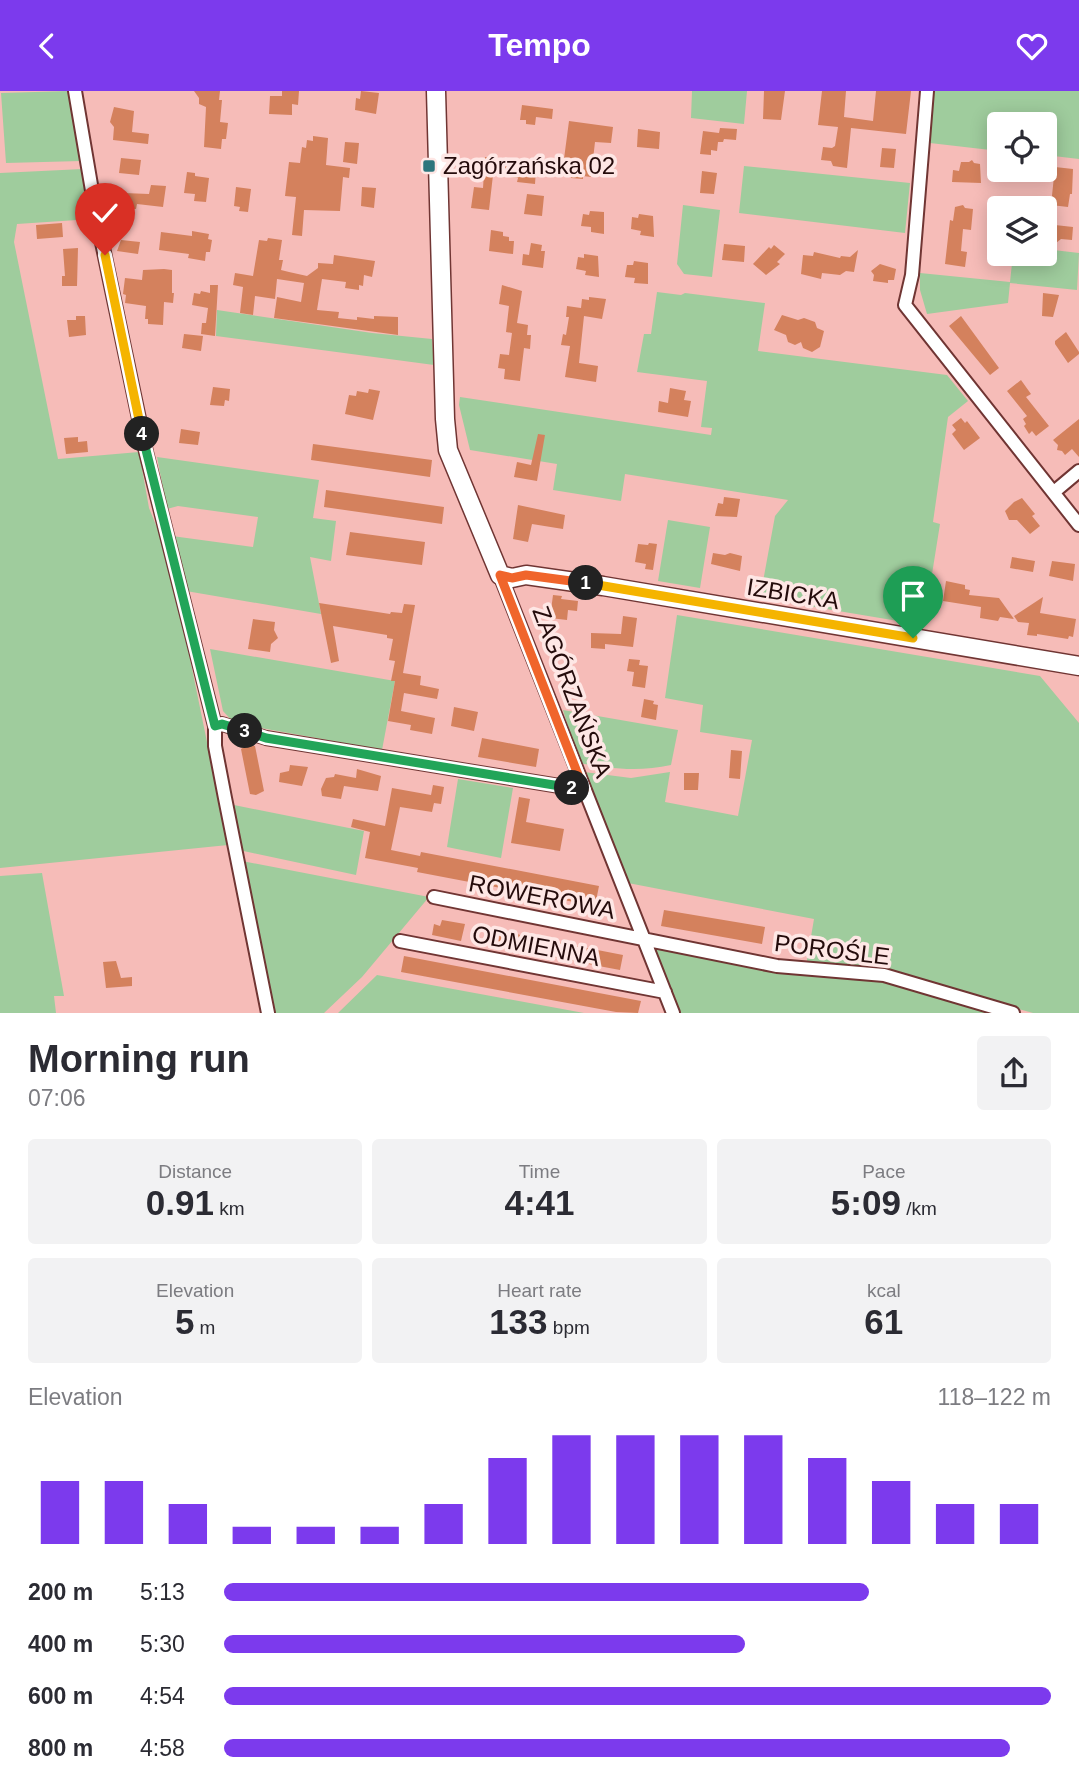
<!DOCTYPE html>
<meta charset="utf-8">
<style>
body{margin:0;font-family:Helvetica,sans-serif;background:#f2f2f3;color:#2b2b33;height:100vh;display:flex;flex-direction:column;font-size:26px;white-space:nowrap}
*{box-sizing:border-box;margin:0}
p{font-size:23px;color:#7c7c81}
.icon{flex:none;width:38px;height:38px;fill:none;stroke:currentColor;stroke-width:2;stroke-linecap:round;stroke-linejoin:round}
.map{position:relative;height:922px;overflow:hidden}
.sheet{display:flex;flex-direction:column;background:#fff;flex:1}
.sheet>*{flex:none}
.controls{position:absolute;left:987px;top:21px;display:grid;gap:14px}
.controls a{display:grid;place-items:center;width:70px;height:70px;border-radius:7px;background:#fff;box-shadow:0 4px 18px #0003;font-size:35px}
.pin{position:absolute;display:grid;place-items:center;width:60px;height:60px;color:#fff;margin:-72px -30px;border-radius:50% 50% 50% 0;rotate:-45deg;box-shadow:0 0 7px #0007}
.pin .icon{rotate:45deg}
.km{position:absolute;width:35px;height:35px;margin:-18px;border-radius:50%;background:#222;color:#fff;font-size:19px;line-height:35px;text-align:center}
.round{display:grid;place-items:center;flex:none;width:74px;height:74px;border-radius:7px;background:#f2f2f3}
.overview{display:flex;align-items:center;justify-content:space-between;height:119px;padding:0 28px}
h1{font-size:38px;font-weight:600;line-height:52px}
.stats{display:grid;grid-template-columns:repeat(3,1fr);gap:10px;height:119px;padding:7px 28px}
.stats div{display:grid;align-content:center;border-radius:7px;background:#f2f2f3;text-align:center}
.stats b{font-size:35px;font-weight:600}
.stats small{font-size:19px;font-weight:400}
.stats p{font-size:19px}
.chart{height:196px;padding:14px 28px}
.chart p{display:flex;justify-content:space-between}
.chart svg{width:100%;height:126px;margin-top:7px;stroke:#7c3aed;stroke-width:6}
ul{padding:0 28px;list-style:none;font-size:23px}
li{display:grid;grid-template-columns:112px 84px 1fr;align-items:center;height:52px}
li i{height:18px;border-radius:9px;background:#7c3aed}
header{display:flex;justify-content:space-between;align-items:center;height:91px;padding:0 28px;background:#7c3aed;color:#fff;font-size:32px;font-weight:600}
.map>svg:first-child{display:block}
</style>
<header><svg class="icon" aria-label="back" viewBox="0 0 24 24"><path d="M15 5l-7 7 7 7"/></svg>Tempo<svg class="icon" aria-label="heart" viewBox="0 0 24 24"><path d="M12 20l-8-8c-3-5 5-10 8-4 3-6 11-1 8 4z"/></svg></header>
<div class="map">
<svg width="1079" height="922" viewBox="0 0 1079 922">
<rect width="100%" height="100%" fill="#f6bcb8"/>
<path fill="#9fcc9d" d="M 69,0 L 81,70 L 6,72 L 1,2 Z
M 692,0 L 747,0 L 744,33 L 691,27 Z
M 934,0 L 1079,0 L 1079,68 L 1045,64 L 1045,33 L 999,33 L 999,60 L 930,52 Z
M 744,75 L 910,92 L 905,142 L 739,122 Z
M 83,78 L 92,128 L 17,133 L 14,151 L 58,368 L 139,361 L 149,417 L 162,449 L 187,553 L 228,754 L 0,777 L 0,82 Z
M 683,114 L 720,119 L 712,186 L 684,183 L 677,173 Z
M 1045,158 L 1079,162 L 1077,199 L 1010,192 L 1008,212 L 927,223 L 920,199 L 920,182 L 1010,191 L 1013,163 L 1045,163 Z
M 657,201 L 681,204 L 685,202 L 765,212 L 758,260 L 947,284 L 968,310 L 948,326 L 933,431 L 940,433 L 925,527 L 916,533 L 760,507 L 775,425 L 788,409 L 625,383 L 621,410 L 553,399 L 557,373 L 470,359 L 459,314 L 460,306 L 711,344 L 712,337 L 701,336 L 707,290 L 637,281 L 644,243 L 651,243 Z
M 217,219 L 372,242 L 432,248 L 434,274 L 216,245 Z
M 157,366 L 319,389 L 313,427 L 336,430 L 331,470 L 310,466 L 321,523 L 186,500 L 172,445 L 253,456 L 258,426 L 178,415 L 167,418 Z
M 668,429 L 710,436 L 700,497 L 658,490 Z
M 677,524 L 1040,585 L 1079,632 L 1079,922 L 1033,922 L 885,880 L 806,875 L 814,828 L 628,792 L 584,681 L 631,687 L 670,681 L 665,711 L 738,725 L 752,649 L 700,641 L 703,614 L 665,607 Z
M 210,558 L 395,590 L 382,659 L 234,632 L 223,620 Z
M 563,619 L 678,639 L 671,674 C 640,681 611,678 579,672 Z
M 458,688 L 513,697 L 501,767 L 447,756 Z
M 229,713 L 364,740 L 356,784 L 239,759 Z
M 242,770 L 429,806 L 362,886 L 324,922 L 273,922 Z
M 42,782 L 64,905 L 54,905 L 56,922 L 0,922 L 0,785 Z
M 655,858 L 800,884 L 878,889 L 995,922 L 681,922 Z
M 377,884 L 584,922 L 338,922 Z"/>
<path fill="#d4815d" d="M 194,0 L 220,0 L 219,9 L 222,9 L 220,31 L 228,32 L 226,48 L 222,48 L 221,58 L 204,56 L 206,16 L 199,13 L 199,7 Z
M 282,0 L 299,0 L 298,14 L 292,13 L 292,24 L 269,23 L 270,5 L 282,5 Z
M 361,0 L 379,2 L 376,23 L 355,19 L 356,7 L 360,8 Z
M 764,0 L 785,0 L 781,29 L 763,28 Z
M 822,0 L 846,0 L 844,26 L 873,30 L 876,0 L 911,0 L 906,43 L 851,37 L 847,77 L 833,75 L 831,70 L 821,69 L 823,56 L 832,57 L 835,55 L 838,36 L 818,34 Z
M 522,14 L 553,18 L 552,28 L 536,26 L 535,34 L 526,33 L 526,29 L 520,29 Z
M 114,16 L 134,20 L 132,41 L 149,43 L 148,53 L 113,49 L 114,36 L 110,31 Z
M 569,30 L 613,36 L 611,52 L 595,51 L 591,86 L 583,85 L 583,88 L 571,87 L 571,83 L 562,83 Z
M 720,37 L 737,38 L 736,49 L 724,48 L 723,51 L 718,51 L 717,60 L 711,59 L 711,64 L 700,63 L 703,40 L 719,42 Z
M 638,38 L 660,41 L 659,58 L 637,56 Z
M 313,45 L 328,47 L 326,74 L 350,77 L 349,87 L 343,86 L 340,120 L 304,119 L 302,145 L 292,144 L 296,106 L 285,105 L 289,71 L 300,72 L 302,56 L 306,57 L 307,49 L 313,50 Z
M 345,51 L 359,52 L 357,73 L 343,71 Z
M 882,57 L 896,58 L 894,77 L 880,76 Z
M 485,66 L 502,68 L 502,75 L 536,78 L 535,93 L 517,91 L 518,87 L 493,84 L 489,119 L 471,117 L 474,96 L 483,97 Z
M 121,67 L 141,69 L 139,84 L 119,82 Z
M 972,69 L 974,72 L 980,73 L 981,92 L 952,91 L 953,79 L 959,80 L 961,71 L 969,71 Z
M 1055,76 L 1073,78 L 1072,103 L 1070,103 L 1068,116 L 1051,114 Z
M 702,80 L 717,82 L 714,103 L 700,102 Z
M 187,81 L 195,82 L 195,85 L 209,87 L 206,111 L 194,110 L 195,103 L 184,102 Z
M 151,94 L 166,95 L 163,116 L 137,113 L 136,118 L 121,117 L 124,102 L 149,103 Z
M 236,96 L 251,98 L 248,121 L 239,120 L 240,116 L 234,115 Z
M 362,96 L 376,97 L 374,117 L 361,115 Z
M 527,103 L 544,105 L 542,125 L 524,123 Z
M 963,114 L 965,117 L 973,118 L 971,139 L 963,138 L 961,160 L 967,161 L 965,176 L 945,173 L 950,129 L 953,130 L 955,116 Z
M 590,120 L 604,121 L 604,143 L 591,141 L 591,136 L 581,135 L 583,123 L 589,124 Z
M 639,123 L 653,125 L 654,146 L 640,144 L 641,140 L 631,138 L 632,126 L 638,127 Z
M 62,132 L 63,146 L 37,148 L 36,134 Z
M 1046,133 L 1073,136 L 1072,149 L 1061,148 L 1056,152 L 1046,151 Z
M 491,139 L 503,141 L 503,145 L 509,146 L 509,150 L 514,150 L 513,163 L 489,160 Z
M 192,140 L 209,143 L 208,148 L 212,149 L 210,161 L 206,161 L 205,170 L 188,167 L 189,163 L 159,159 L 161,141 L 192,145 Z
M 268,147 L 282,149 L 279,169 L 283,169 L 281,179 L 289,181 L 307,185 L 318,177 L 318,172 L 333,173 L 334,164 L 375,170 L 372,186 L 364,184 L 363,195 L 359,194 L 359,199 L 345,197 L 346,191 L 322,188 L 317,219 L 339,221 L 338,227 L 357,229 L 357,226 L 374,228 L 374,225 L 398,226 L 398,244 L 274,227 L 277,206 L 301,211 L 304,192 L 277,188 L 275,208 L 255,205 L 253,224 L 240,222 L 243,196 L 233,194 L 235,182 L 253,185 L 259,149 L 267,150 Z
M 121,149 L 140,151 L 138,163 L 117,160 Z
M 531,152 L 542,154 L 541,160 L 545,160 L 543,177 L 522,174 L 523,163 L 529,164 Z
M 724,153 L 745,155 L 744,171 L 722,169 Z
M 774,154 L 785,163 L 777,171 L 780,173 L 766,184 L 753,173 L 769,156 L 771,158 Z
M 78,157 L 77,195 L 62,195 L 62,185 L 65,185 L 63,158 Z
M 858,159 L 854,181 L 846,180 L 840,184 L 822,182 L 821,188 L 801,183 L 803,164 L 813,165 L 814,161 L 840,167 L 841,165 L 850,166 Z
M 584,163 L 598,165 L 599,186 L 585,184 L 586,180 L 576,178 L 578,166 L 584,167 Z
M 634,170 L 648,172 L 648,193 L 634,192 L 635,187 L 625,186 L 627,174 L 633,174 Z
M 880,173 L 896,178 L 894,189 L 888,189 L 888,192 L 873,190 L 874,184 L 871,180 Z
M 164,178 L 172,179 L 172,202 L 174,202 L 173,212 L 164,211 L 163,234 L 148,233 L 148,228 L 145,228 L 146,215 L 125,212 L 126,204 L 123,203 L 125,187 L 142,189 L 143,179 Z
M 210,194 L 218,194 L 215,245 L 201,243 L 202,232 L 206,232 L 208,217 L 192,214 L 194,202 L 200,203 L 201,200 L 210,202 Z
M 502,194 L 522,200 L 517,232 L 528,234 L 527,244 L 531,244 L 530,258 L 524,257 L 520,290 L 504,288 L 505,278 L 498,277 L 500,263 L 509,264 L 512,242 L 506,241 L 509,215 L 499,213 Z
M 1043,202 L 1059,204 L 1053,226 L 1042,225 Z
M 589,206 L 606,208 L 602,228 L 584,225 L 579,272 L 598,275 L 596,291 L 565,286 L 570,255 L 561,254 L 563,243 L 566,244 L 569,226 L 566,226 L 567,215 L 581,217 L 582,208 L 589,209 Z
M 782,224 L 798,229 L 804,227 L 815,231 L 817,237 L 824,240 L 820,256 L 812,261 L 803,257 L 801,251 L 795,254 L 788,251 L 786,244 L 774,239 Z
M 76,225 L 85,225 L 86,244 L 69,246 L 67,229 L 76,229 Z
M 961,225 L 999,277 L 990,284 L 949,235 Z
M 1066,241 L 1079,261 L 1079,263 L 1068,272 L 1055,253 L 1055,250 Z
M 184,243 L 203,245 L 201,260 L 182,257 Z
M 1021,289 L 1031,303 L 1026,306 L 1049,335 L 1036,345 L 1032,340 L 1029,343 L 1024,335 L 1026,333 L 1023,328 L 1027,325 L 1007,300 Z
M 213,296 L 230,298 L 229,310 L 225,309 L 224,315 L 210,314 Z
M 670,297 L 686,300 L 684,309 L 691,310 L 688,326 L 658,321 L 659,310 L 668,312 Z
M 369,298 L 380,300 L 373,329 L 345,323 L 349,304 L 356,305 L 357,300 L 368,302 Z
M 961,327 L 965,332 L 967,330 L 980,347 L 964,359 L 952,343 L 956,339 L 952,334 Z
M 1079,328 L 1079,366 L 1072,358 L 1065,364 L 1062,360 L 1057,359 L 1058,354 L 1053,349 Z
M 181,338 L 200,341 L 198,354 L 179,352 Z
M 538,343 L 545,344 L 537,390 L 514,386 L 517,371 L 531,374 Z
M 78,346 L 78,351 L 87,350 L 88,361 L 66,363 L 64,347 Z
M 313,353 L 432,369 L 430,386 L 311,369 Z
M 326,399 L 444,416 L 442,433 L 324,416 Z
M 724,406 L 740,408 L 737,426 L 715,425 L 718,412 L 723,413 Z
M 1022,407 L 1035,423 L 1032,425 L 1040,435 L 1030,443 L 1017,429 L 1009,429 L 1005,420 L 1014,411 Z
M 518,414 L 565,424 L 563,438 L 532,433 L 528,451 L 513,448 Z
M 350,441 L 425,451 L 422,474 L 346,464 Z
M 649,452 L 657,453 L 653,479 L 645,478 L 646,473 L 635,471 L 638,453 L 648,454 Z
M 713,462 L 725,464 L 730,462 L 742,465 L 740,480 L 711,473 Z
M 1012,466 L 1035,470 L 1033,481 L 1010,477 Z
M 1052,470 L 1075,473 L 1073,490 L 1049,485 Z
M 946,490 L 965,494 L 965,498 L 970,499 L 969,504 L 999,507 L 1014,528 L 1000,526 L 998,530 L 980,527 L 981,516 L 943,510 Z
M 553,504 L 562,505 L 561,508 L 578,510 L 577,520 L 568,519 L 567,529 L 550,527 Z
M 1043,506 L 1040,522 L 1076,528 L 1073,546 L 1069,545 L 1068,548 L 1037,543 L 1037,545 L 1027,544 L 1029,532 L 1018,531 L 1014,525 Z
M 319,512 L 390,523 L 391,521 L 402,522 L 404,513 L 415,514 L 403,582 L 421,585 L 420,594 L 439,598 L 437,608 L 404,602 L 401,620 L 435,627 L 432,643 L 410,639 L 411,634 L 388,630 L 395,590 L 391,590 L 395,570 L 389,569 L 393,548 L 387,547 L 387,544 L 333,535 L 339,570 L 331,572 Z
M 623,525 L 637,527 L 633,556 L 605,553 L 605,558 L 591,557 L 591,542 L 621,543 Z
M 253,528 L 275,531 L 274,539 L 278,547 L 271,553 L 270,561 L 248,558 Z
M 629,568 L 640,569 L 639,574 L 648,575 L 645,597 L 632,595 L 634,581 L 627,580 Z
M 644,608 L 654,610 L 653,613 L 658,614 L 656,629 L 641,626 Z
M 454,616 L 478,621 L 474,640 L 451,635 Z
M 482,647 L 539,658 L 536,676 L 478,666 Z
M 247,654 L 255,655 L 264,700 L 256,704 L 250,703 L 241,658 Z
M 731,659 L 742,660 L 740,688 L 729,687 Z
M 290,674 L 308,676 L 302,695 L 279,691 L 280,682 L 289,680 Z
M 357,678 L 381,685 L 378,700 L 344,695 L 341,708 L 322,705 L 321,698 L 326,687 L 334,686 L 335,683 L 356,687 Z
M 684,682 L 699,682 L 698,699 L 684,699 Z
M 433,694 L 444,696 L 441,713 L 434,712 L 432,721 L 400,716 L 391,759 L 420,765 L 421,761 L 599,795 L 595,815 L 417,781 L 418,777 L 365,767 L 370,741 L 351,736 L 353,728 L 385,735 L 392,697 L 431,704 Z
M 519,706 L 530,708 L 526,731 L 564,738 L 560,760 L 511,752 Z
M 664,819 L 765,836 L 762,853 L 661,835 Z
M 442,829 L 465,833 L 461,850 L 432,844 L 434,833 L 440,835 Z
M 500,840 L 623,864 L 620,879 L 498,856 Z
M 404,865 L 641,910 L 638,922 L 616,921 L 401,881 Z
M 116,870 L 121,887 L 132,886 L 132,895 L 106,897 L 103,871 Z"/>
<g fill="none" stroke-linecap="round" stroke-linejoin="round">
<g stroke="#703533" stroke-width="16">
<path id="street" d="M 75,0 L 96,123 L 146,361 L 215,635 L 215,655 L 225,707 L 268,922
M 927,0 L 912,184 L 905,214 L 1079,434
M 1054,401 L 1079,380
M 500,484 L 673,922
M 215,635 L 222,633 L 266,647 L 584,699
M 434,806 L 777,875 L 884,884 L 1013,922
M 400,850 L 665,901"/>
</g>
<g stroke="#703533" stroke-width="21">
<path id="secondary" d="M 436,0 L 445,328 L 448,359 L 500,484 L 512,487 L 526,484 L 603,495 L 1079,575"/>
</g>
<use href="#street" stroke="#fff" stroke-width="12"/>
<use href="#secondary" stroke="#fff" stroke-width="18"/>
</g>
<g fill="none" stroke-linecap="round" stroke-linejoin="round">
<g stroke="#fff" stroke-width="14">
<path id="split-1" d="M 586,492 L 913,547"/>
</g>
<g stroke="#fff" stroke-width="14">
<path id="split-2" d="M 572,697 L 584,699 L 500,484 L 512,487 L 526,484 L 586,492"/>
</g>
<g stroke="#fff" stroke-width="14">
<path id="split-3" d="M 245,640 L 266,647 L 572,697"/>
</g>
<g stroke="#fff" stroke-width="14">
<path id="split-4" d="M 142,343 L 215,635 L 222,633 L 245,640"/>
</g>
<g stroke="#fff" stroke-width="14">
<path id="split-5" d="M 105,164 L 142,343"/>
</g>
<use href="#split-1" stroke="#f5b400" stroke-width="9"/>
<use href="#split-2" stroke="#f0652b" stroke-width="9"/>
<use href="#split-3" stroke="#22a559" stroke-width="9"/>
<use href="#split-4" stroke="#22a559" stroke-width="9"/>
<use href="#split-5" stroke="#f5b400" stroke-width="9"/>
</g>
<rect fill="#2d767d" stroke="#fee7e5" stroke-width="2.5" x="422" y="68" width="14" height="14" rx="3.5"/>
<g text-anchor="middle" stroke-width="7" stroke-linejoin="round" paint-order="stroke">
<g font-size="24" fill="#240b0b" stroke="#fee7e5" text-anchor="start">
<text x="443" y="83">Zagórzańska 02</text>
</g>
<g font-size="24" fill="#240b0b" stroke="#fee7e5">
<text transform="translate(793 503) rotate(9)" y="8">IZBICKA</text>
<text transform="translate(572 601) rotate(69)" y="8">ZAGÓRZAŃSKA</text>
<text transform="translate(542 806) rotate(11)" y="8">ROWEROWA</text>
<text transform="translate(536 855) rotate(11)" y="8">ODMIENNA</text>
<text transform="translate(832 859) rotate(7)" y="8">POROŚLE</text>
</g>
</g>
</svg>
<div class="controls">
<a><svg class="icon" aria-label="locate" viewBox="0 0 24 24"><circle cx="12" cy="12" r="6"/><path d="M12 2v4M12 18v4M2 12h4M18 12h4"/></svg></a>
<a><svg class="icon" aria-label="layers" viewBox="0 0 24 24"><path d="M12 4l9 5-9 5-9-5zM3 14l9 5 9-5"/></svg></a>
</div>
<div class="pin" style="left:913px;top:547px;background:#1e9e55"><svg class="icon" aria-label="arrive" viewBox="0 0 24 24"><path d="M6 21V4h12l-3 4 3 4H6"/></svg></div>
<div class="pin" style="left:105px;top:164px;background:#d93025"><svg class="icon" aria-label="check" viewBox="0 0 24 24"><path d="M5 12l5 5 9-10"/></svg></div>
<b class="km" style="left:586px;top:492px">1</b>
<b class="km" style="left:572px;top:697px">2</b>
<b class="km" style="left:245px;top:640px">3</b>
<b class="km" style="left:142px;top:343px">4</b>
</div>
<section class="sheet">
<div class="overview"><div><h1>Morning run</h1><p>07:06</p></div><a class="round"><svg class="icon" aria-label="share" viewBox="0 0 24 24"><path d="M12 15V3M7 8l5-5 5 5M5 13v7h14v-7"/></svg></a></div>
<div class="stats">
<div><p>Distance</p><b>0.91<small> km</small></b></div>
<div><p>Time</p><b>4:41</b></div>
<div><p>Pace</p><b>5:09<small> /km</small></b></div>
</div>
<div class="stats">
<div><p>Elevation</p><b>5<small> m</small></b></div>
<div><p>Heart rate</p><b>133<small> bpm</small></b></div>
<div><p>kcal</p><b>61</b></div>
</div>
<div class="chart"><p><span>Elevation</span>118–122 m</p>
<svg viewBox="0 0 160 44" preserveAspectRatio="none"><path d="M5 44V22M15 44V22M25 44V30M35 44V38M45 44V38M55 44V38M65 44V30M75 44V14M85 44V6M95 44V6M105 44V6M115 44V6M125 44V14M135 44V22M145 44V30M155 44V30"/></svg>
</div>
<ul>
<li><b>200 m</b>5:13<i style="width:78%"></i></li>
<li><b>400 m</b>5:30<i style="width:63%"></i></li>
<li><b>600 m</b>4:54<i style="width:100%"></i></li>
<li><b>800 m</b>4:58<i style="width:95%"></i></li>
</ul>
</section>
